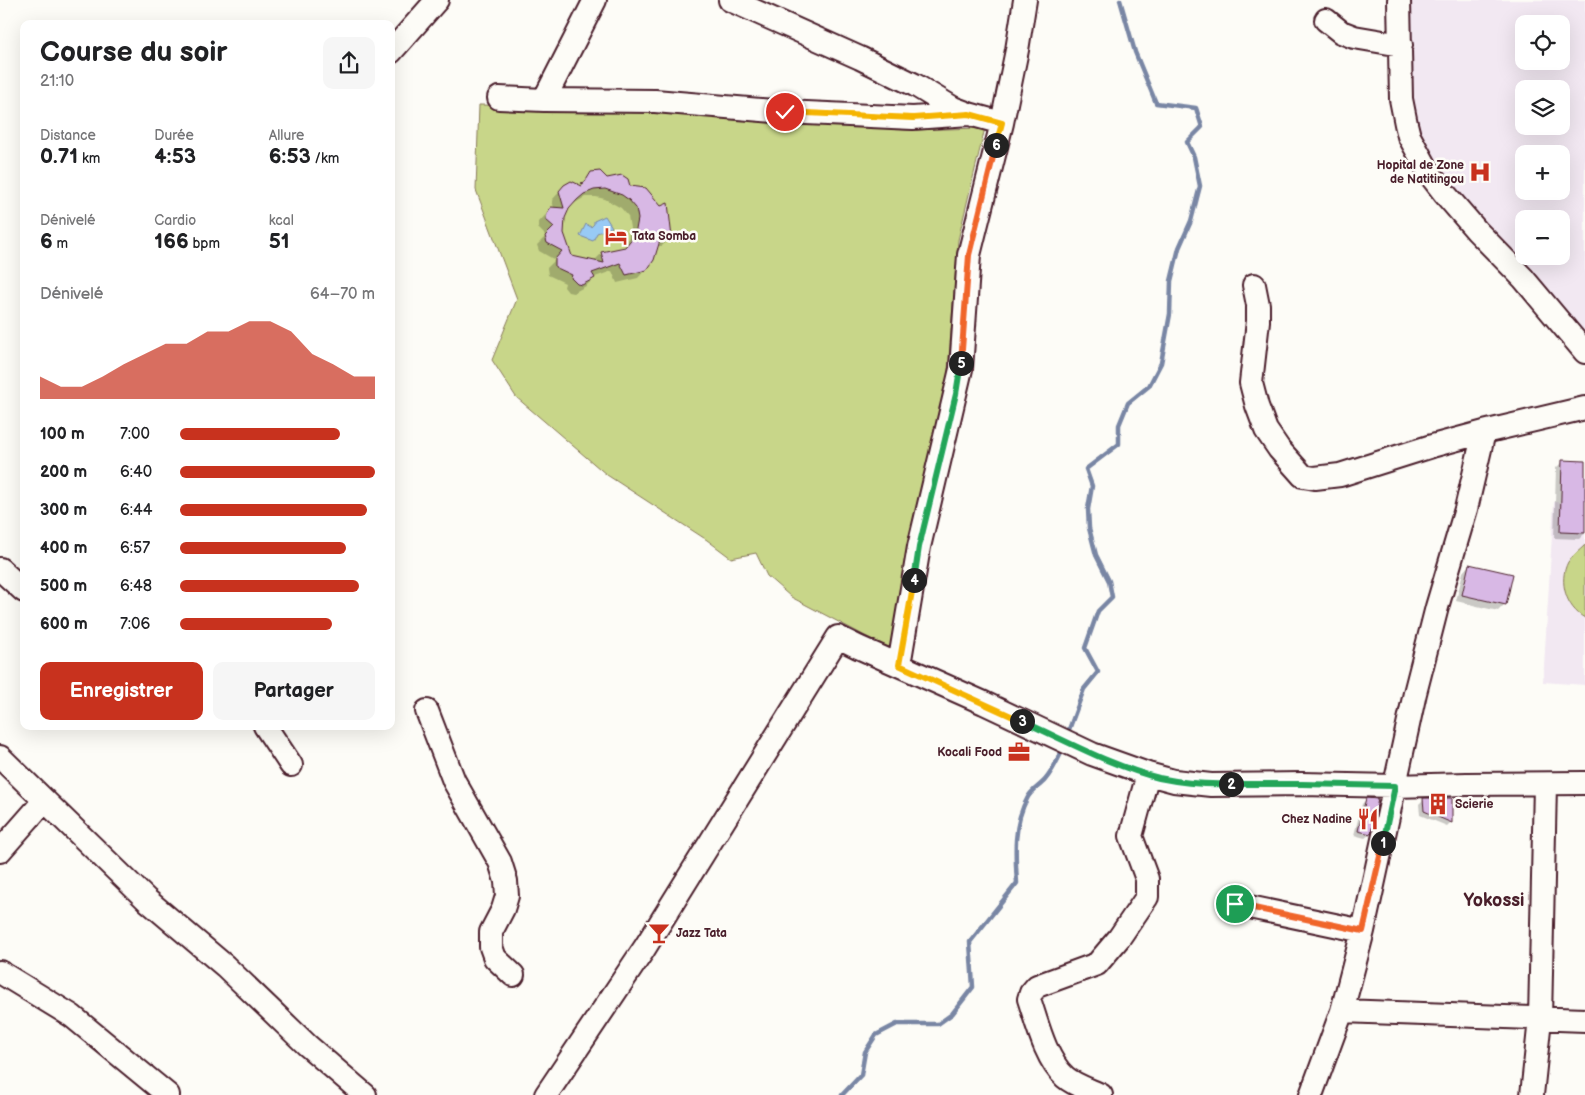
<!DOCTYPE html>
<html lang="fr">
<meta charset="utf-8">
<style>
body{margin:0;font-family:"Balsamiq Sans",sans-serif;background:#f6f6f6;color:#202124;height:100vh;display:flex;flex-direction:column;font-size:19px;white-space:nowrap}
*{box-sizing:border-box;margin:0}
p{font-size:16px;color:#757577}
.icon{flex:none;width:28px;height:28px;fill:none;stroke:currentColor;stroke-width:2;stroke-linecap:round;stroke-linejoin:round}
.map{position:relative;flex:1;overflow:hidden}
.details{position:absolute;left:20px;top:20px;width:375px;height:710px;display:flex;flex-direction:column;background:#fff;border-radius:10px;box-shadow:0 5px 20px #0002}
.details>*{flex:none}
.controls{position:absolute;left:1515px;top:15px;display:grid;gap:10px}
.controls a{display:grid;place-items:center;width:55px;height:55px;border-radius:10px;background:#fff;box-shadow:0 5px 20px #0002;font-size:25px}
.pin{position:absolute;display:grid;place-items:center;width:42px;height:42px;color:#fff;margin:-21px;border:2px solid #fff;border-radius:50%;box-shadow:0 1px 5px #0007}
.km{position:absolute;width:25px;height:25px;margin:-12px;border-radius:50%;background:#222;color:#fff;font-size:14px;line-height:25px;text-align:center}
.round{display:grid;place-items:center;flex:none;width:52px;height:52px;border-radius:10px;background:#f6f6f6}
.overview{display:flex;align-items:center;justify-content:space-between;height:85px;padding:0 20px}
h1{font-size:28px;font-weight:700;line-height:38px}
.stats{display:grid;grid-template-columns:repeat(3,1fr);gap:8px;height:85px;padding:5px 20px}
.stats div{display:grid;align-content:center}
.stats b{font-size:21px;font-weight:700}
.stats small{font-size:14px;font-weight:400}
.stats p{font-size:14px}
.chart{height:140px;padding:10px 20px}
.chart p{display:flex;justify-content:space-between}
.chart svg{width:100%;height:90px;margin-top:5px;fill:#c8321e;opacity:.7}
.action{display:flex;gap:10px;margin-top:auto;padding:10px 20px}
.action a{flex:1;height:58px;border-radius:10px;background:#c8321e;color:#fff;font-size:20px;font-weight:700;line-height:58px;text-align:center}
.action a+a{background:#f6f6f6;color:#202124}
ul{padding:0 20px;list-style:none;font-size:16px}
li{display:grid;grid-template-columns:80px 60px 1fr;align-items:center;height:38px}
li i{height:12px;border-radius:6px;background:#c8321e}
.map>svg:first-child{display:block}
</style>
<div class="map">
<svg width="1585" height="1095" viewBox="0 0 1585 1095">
<rect width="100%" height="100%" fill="#fdfcf7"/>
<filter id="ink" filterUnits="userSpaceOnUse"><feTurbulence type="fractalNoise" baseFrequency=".02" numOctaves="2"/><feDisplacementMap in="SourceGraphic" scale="10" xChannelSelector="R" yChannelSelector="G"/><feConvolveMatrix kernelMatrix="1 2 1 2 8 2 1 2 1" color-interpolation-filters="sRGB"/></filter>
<g filter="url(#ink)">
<path fill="#f2e8f2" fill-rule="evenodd" d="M 1406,0 L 1585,0 L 1585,345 L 1448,194 L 1401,110 ZM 1524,24 L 1561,24 L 1561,61 L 1524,61 ZM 1524,89 L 1561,89 L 1561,126 L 1524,126 ZM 1524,154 L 1561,154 L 1561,191 L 1524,191 ZM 1524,219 L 1561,219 L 1561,256 L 1524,256 Z
M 1554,502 L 1585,504 L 1585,685 L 1543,682 Z"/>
<path fill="#c8d689" stroke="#897a5a" d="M 479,105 L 666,108 L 806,122 L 906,130 L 985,128 L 958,240 L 946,396 L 892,650 L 791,597 L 767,576 L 756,553 L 731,558 L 707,540 L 607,475 L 516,397 L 492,360 L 517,299 L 476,190 Z
M 1585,545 L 1585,618 C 1566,608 1558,581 1568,562 C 1572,556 1580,550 1585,545 Z"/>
<path fill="#98caf5" stroke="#7986a4" d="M 605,216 L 612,227 L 597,233 L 593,241 L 580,236 L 586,224 L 591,227 L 594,224 L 594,221 Z"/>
<path fill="#0003" fill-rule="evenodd" d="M 592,173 L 629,187 L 661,207 L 667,205 L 670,238 L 662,246 L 657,246 L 646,269 L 638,278 L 617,283 L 612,271 L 595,277 L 586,286 L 573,293 L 568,292 L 564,287 L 565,283 L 548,275 L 547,268 L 555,260 L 539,251 L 537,245 L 546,236 L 538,228 L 539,222 L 552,208 L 554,208 L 552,200 L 565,186 L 580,186 ZM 585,197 L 596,197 L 605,199 L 621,208 L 628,216 L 630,228 L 627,245 L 624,248 L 602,253 L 593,262 L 571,257 L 562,234 L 564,217 L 570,206 Z
M 1562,462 L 1585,462 L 1585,533 L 1579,539 L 1554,538 L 1556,468 Z
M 1469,565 L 1505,604 L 1498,611 L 1456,601 L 1463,572 Z
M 1366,800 L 1370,834 L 1365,838 L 1354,835 L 1362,804 Z
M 1423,800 L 1451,822 L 1447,826 L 1420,815 L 1419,804 Z"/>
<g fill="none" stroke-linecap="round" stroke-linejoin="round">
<path stroke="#7986a4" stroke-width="4.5" d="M 1067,735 L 1084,689 L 1098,672 L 1085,648 L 1098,611 L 1112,597 L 1109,581 L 1096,555 L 1089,528 L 1088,509 L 1092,486 L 1086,469 L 1119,444 L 1119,425 L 1128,403 L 1149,386 L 1161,363 L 1170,314 L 1171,281 L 1179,248 L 1191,221 L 1200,186 L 1194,157 L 1187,142 L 1202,127 L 1196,108 L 1156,103 L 1135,52 L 1120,0
M 842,1095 L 861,1075 L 865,1052 L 876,1035 L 897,1024 L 938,1024 L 952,1014 L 973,987 L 970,942 L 1017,883 C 1015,854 1013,823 1028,797 C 1032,790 1040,786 1045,780 C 1053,771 1058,759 1064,747"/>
</g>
<path fill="#d8b8e5" stroke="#4a1f2b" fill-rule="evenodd" d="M 600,171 L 607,178 L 622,175 L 628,179 L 630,186 L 646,188 L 661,206 L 668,203 L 672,238 L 661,237 L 654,260 L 647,270 L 626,275 L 620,263 L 592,273 L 595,278 L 582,285 L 577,284 L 571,278 L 572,275 L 555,267 L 555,259 L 562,251 L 547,243 L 545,236 L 554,227 L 546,220 L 547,213 L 551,207 L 564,208 L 559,191 L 564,185 L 571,181 L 582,186 L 584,184 L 581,183 L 585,182 L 591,172 ZM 605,189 L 622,195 L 629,200 L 636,208 L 638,219 L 635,235 L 625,247 L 601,252 L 604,263 L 572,256 L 564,233 L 565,218 L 569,209 L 577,200 L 584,194 L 594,190 Z
M 1562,460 L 1585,461 L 1585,533 L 1560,532 Z
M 1469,564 L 1513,574 L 1506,605 L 1462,595 Z
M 1366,798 L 1378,799 L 1371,834 L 1358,831 Z
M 1423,798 L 1452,798 L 1452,823 L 1424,811 Z"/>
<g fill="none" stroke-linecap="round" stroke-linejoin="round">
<g stroke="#4a1f2b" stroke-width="26">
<path id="minor" d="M 730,0 L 860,58 L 915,85 L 953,108 L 969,114 L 1002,123
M 1399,0 L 1401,99 L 1406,124 L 1409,136 L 1431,176 L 1445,194 L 1477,231 L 1523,278 L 1585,352
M 1326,20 L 1341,32 L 1354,37 L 1401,45
M 391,52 L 437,0
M 499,98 L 544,100 L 655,101 L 785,112 L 913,118 L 969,114
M 544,100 L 595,0
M 1254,285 L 1258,305 L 1258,321 L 1251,383 L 1257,406 L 1266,430 L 1279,449 L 1303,476 L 1315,478 L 1340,475 L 1432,446 L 1484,432 L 1585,408
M 0,569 L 24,591
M 899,665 L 919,547 L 961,369 L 969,255 L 1002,123 L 1017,50 L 1025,0
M 427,711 L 454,781 L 500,862 L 506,881 L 507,896 L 503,909 L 491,932 L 491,947 L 495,958 L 513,975
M 265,726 L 291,765
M 0,757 L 147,900 L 225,966 L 307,1045 L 365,1095
M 0,851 L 44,801
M 1235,904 L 1363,931
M 0,972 L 72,1016 L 168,1095
M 1342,1011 L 1585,1020
M 546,1095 L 644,949 L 838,637 L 858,647 L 984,703 L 1092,754 L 1148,774 L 1174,781 L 1211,785 L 1302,784 L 1395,786 L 1467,784 L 1585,783
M 1101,1095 C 1090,1090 1074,1085 1065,1077 C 1046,1060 1037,1023 1029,999 L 1031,993 L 1037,986 L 1097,964 L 1119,938 L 1147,897 L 1147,879 L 1131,836 L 1148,774
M 1311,1095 L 1342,1011 L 1363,931 L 1415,693 L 1437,607 L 1466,509 L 1484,432
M 1532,1095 L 1540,1019 L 1545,784"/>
</g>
<use href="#minor" stroke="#fdfcf7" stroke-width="22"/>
</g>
</g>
<g fill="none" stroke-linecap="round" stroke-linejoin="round" filter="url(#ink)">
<g stroke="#fff" stroke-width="10">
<path id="split-1" d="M 1235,904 L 1363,931 L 1383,843"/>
</g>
<g stroke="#fff" stroke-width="10">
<path id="split-2" d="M 1231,784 L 1302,784 L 1395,786 L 1383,843"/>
</g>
<g stroke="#fff" stroke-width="10">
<path id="split-3" d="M 1022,721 C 1067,741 1111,766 1159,778 C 1183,783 1207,785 1231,784"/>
</g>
<g stroke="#fff" stroke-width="10">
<path id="split-4" d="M 914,580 L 899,665 L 1022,721"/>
</g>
<g stroke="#fff" stroke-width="10">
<path id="split-5" d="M 914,580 L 919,547 L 956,394 L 961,363"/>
</g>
<g stroke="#fff" stroke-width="10">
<path id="split-6" d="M 961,363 L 969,255 L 996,145"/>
</g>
<g stroke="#fff" stroke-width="10">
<path id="split-7" d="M 785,112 L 913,118 L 969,114 L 1002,123 L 996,145"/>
</g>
<use href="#split-1" stroke="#f0652b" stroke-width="6"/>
<use href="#split-2" stroke="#22a559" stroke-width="6"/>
<use href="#split-3" stroke="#22a559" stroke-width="6"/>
<use href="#split-4" stroke="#f5b400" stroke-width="6"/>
<use href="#split-5" stroke="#22a559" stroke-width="6"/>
<use href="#split-6" stroke="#f0652b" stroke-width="6"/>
<use href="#split-7" stroke="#f5b400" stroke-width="6"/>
</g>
<defs>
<g id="hospital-bare" transform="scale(1.725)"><path d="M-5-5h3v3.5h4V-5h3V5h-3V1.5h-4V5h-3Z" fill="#c8321e" stroke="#fdfcf7" stroke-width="2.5" paint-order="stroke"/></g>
<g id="hotel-bare" transform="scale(1.725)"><path d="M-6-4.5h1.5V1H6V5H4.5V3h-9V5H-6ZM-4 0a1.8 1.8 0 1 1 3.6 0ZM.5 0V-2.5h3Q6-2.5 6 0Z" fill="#c8321e" stroke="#fdfcf7" stroke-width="2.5" paint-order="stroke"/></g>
<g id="office-bare" transform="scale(1.725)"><path d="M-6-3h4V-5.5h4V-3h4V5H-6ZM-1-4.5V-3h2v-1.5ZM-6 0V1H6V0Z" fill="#c8321e" stroke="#fdfcf7" stroke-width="2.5" paint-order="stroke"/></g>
<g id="building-bare" transform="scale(1.725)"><path d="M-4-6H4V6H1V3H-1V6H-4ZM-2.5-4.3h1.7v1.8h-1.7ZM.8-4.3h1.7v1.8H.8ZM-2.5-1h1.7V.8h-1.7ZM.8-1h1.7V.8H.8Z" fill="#c8321e" stroke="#fdfcf7" stroke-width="2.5" paint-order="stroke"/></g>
<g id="restaurant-bare" transform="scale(1.725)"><path d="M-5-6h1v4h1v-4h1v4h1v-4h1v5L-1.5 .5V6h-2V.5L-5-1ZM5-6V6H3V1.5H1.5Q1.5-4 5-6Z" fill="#c8321e" stroke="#fdfcf7" stroke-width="2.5" paint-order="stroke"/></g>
<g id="bar-bare" transform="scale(1.725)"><path d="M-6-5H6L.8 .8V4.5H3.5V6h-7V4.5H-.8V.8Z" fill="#c8321e" stroke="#fdfcf7" stroke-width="2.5" paint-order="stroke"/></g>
</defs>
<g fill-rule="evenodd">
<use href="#hospital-bare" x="1480" y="172"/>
<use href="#hotel-bare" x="616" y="236"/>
<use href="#office-bare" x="1019" y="752"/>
<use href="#building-bare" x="1438" y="804"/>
<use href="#restaurant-bare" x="1368" y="819"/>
<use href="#bar-bare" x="659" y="933"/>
</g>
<g text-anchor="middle" stroke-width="5" stroke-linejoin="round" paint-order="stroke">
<g font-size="12" font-weight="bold" fill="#4a1f2b" stroke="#fdfcf7" text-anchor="end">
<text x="1464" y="169">Hopital de Zone<tspan x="1464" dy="14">de Natitingou</tspan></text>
<text x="632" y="240" text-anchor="start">Tata Somba</text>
<text x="1002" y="756">Kocali Food</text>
<text x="1455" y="808" text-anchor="start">Scierie</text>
<text x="1352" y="823">Chez Nadine</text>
<text x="676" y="937" text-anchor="start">Jazz Tata</text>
</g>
<g font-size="18" font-weight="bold" fill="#4a1f2b" stroke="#fdfcf7">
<text x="1494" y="906">Yokossi</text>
</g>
</g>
</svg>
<div class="controls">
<a><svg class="icon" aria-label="locate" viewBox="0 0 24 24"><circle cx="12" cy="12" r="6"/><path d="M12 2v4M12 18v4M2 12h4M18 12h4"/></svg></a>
<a><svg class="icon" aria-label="layers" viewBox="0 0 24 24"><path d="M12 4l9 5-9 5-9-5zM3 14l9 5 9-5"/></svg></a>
<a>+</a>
<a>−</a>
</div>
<div class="pin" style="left:1235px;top:904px;background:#1e9e55"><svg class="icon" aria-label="arrive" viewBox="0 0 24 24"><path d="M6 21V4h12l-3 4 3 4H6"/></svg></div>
<div class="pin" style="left:785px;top:112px;background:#d93025"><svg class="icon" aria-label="check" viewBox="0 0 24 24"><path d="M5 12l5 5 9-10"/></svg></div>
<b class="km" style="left:1383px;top:843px">1</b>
<b class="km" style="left:1231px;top:784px">2</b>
<b class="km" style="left:1022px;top:721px">3</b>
<b class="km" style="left:914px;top:580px">4</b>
<b class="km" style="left:961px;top:363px">5</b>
<b class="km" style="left:996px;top:145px">6</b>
<section class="details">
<div class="overview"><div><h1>Course du soir</h1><p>21:10</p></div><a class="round"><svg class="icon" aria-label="share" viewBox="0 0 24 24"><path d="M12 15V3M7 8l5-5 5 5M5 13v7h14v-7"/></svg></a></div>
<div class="stats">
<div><p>Distance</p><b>0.71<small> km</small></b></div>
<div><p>Durée</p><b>4:53</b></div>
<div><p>Allure</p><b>6:53<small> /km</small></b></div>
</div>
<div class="stats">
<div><p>Dénivelé</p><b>6<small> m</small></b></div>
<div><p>Cardio</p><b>166<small> bpm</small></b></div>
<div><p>kcal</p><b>51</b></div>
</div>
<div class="chart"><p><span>Dénivelé</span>64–70 m</p>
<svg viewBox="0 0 160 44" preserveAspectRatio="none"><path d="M0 44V33L10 38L20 38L30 33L40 27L50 22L60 17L70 17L80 11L90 11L100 6L110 6L120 11L130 22L140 27L150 33L160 33V44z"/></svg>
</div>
<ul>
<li><b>100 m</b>7:00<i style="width:82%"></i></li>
<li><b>200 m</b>6:40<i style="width:100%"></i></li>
<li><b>300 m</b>6:44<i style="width:96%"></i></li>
<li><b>400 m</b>6:57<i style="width:85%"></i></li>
<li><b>500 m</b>6:48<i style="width:92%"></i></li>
<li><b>600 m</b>7:06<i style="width:78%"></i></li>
</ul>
<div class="action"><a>Enregistrer</a><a>Partager</a></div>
</section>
</div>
